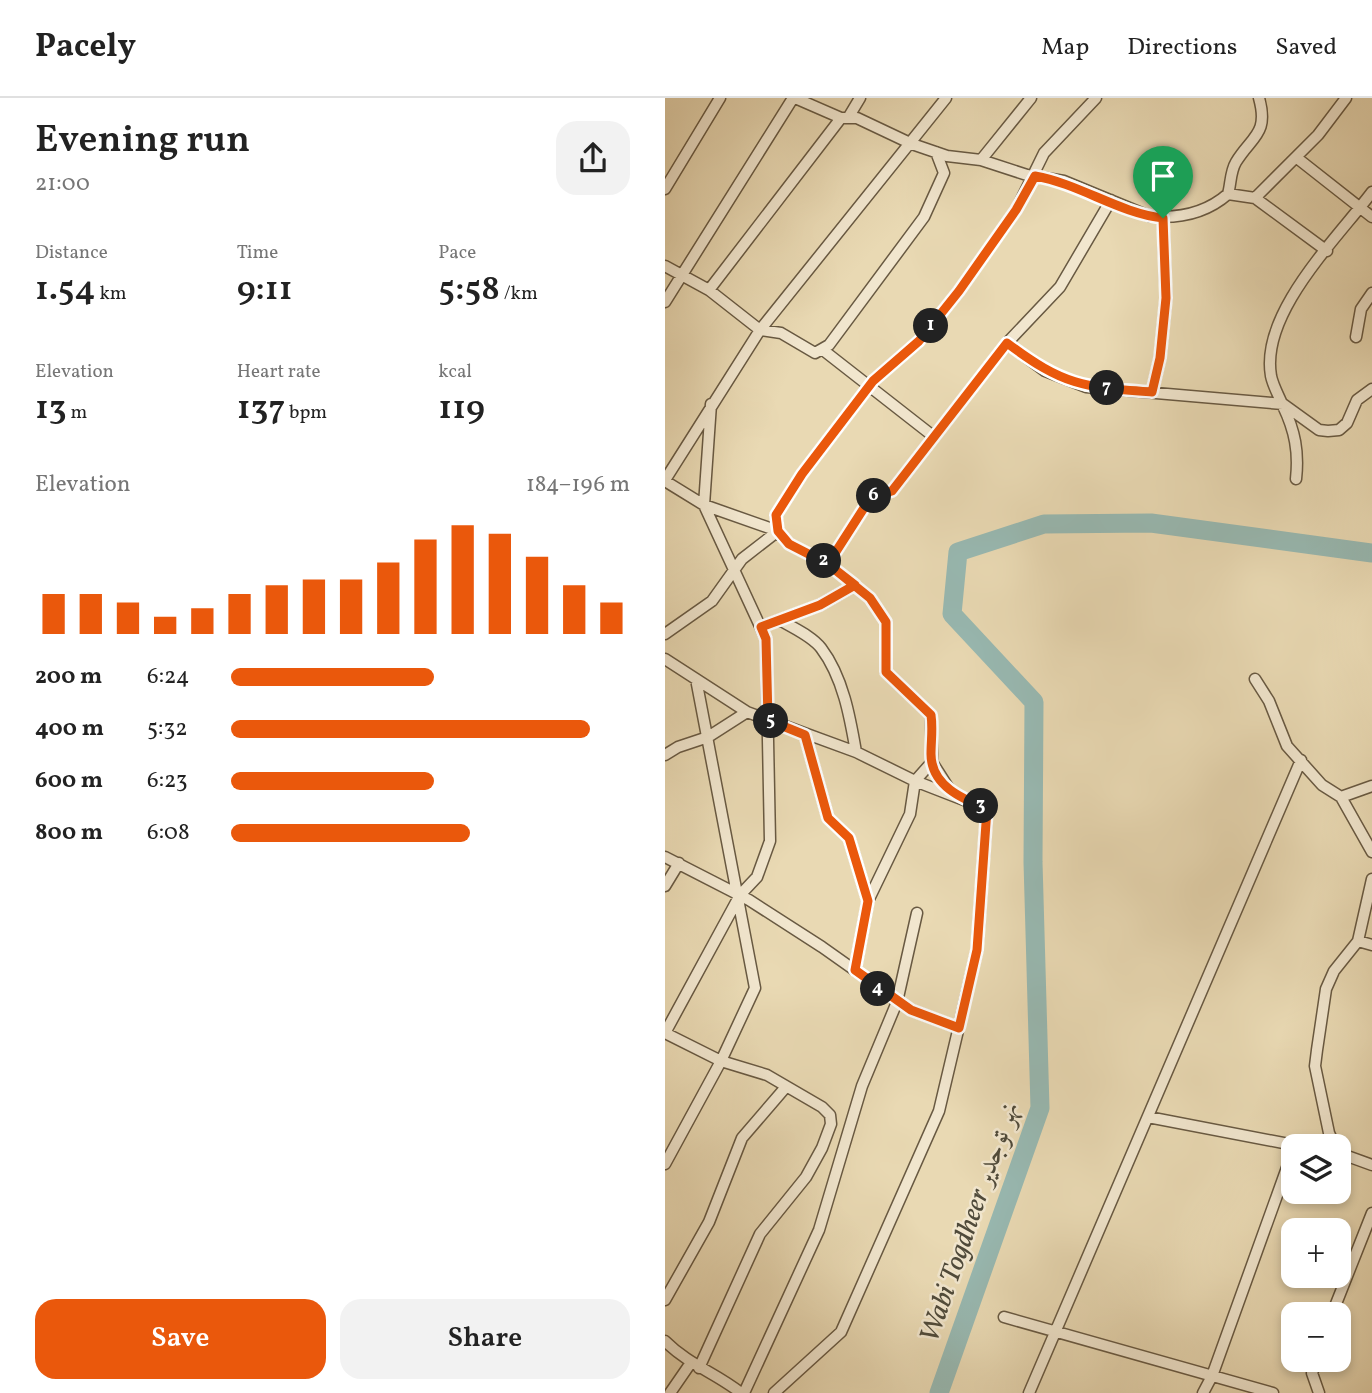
<!DOCTYPE html>
<meta charset="utf-8">
<style>
body{margin:0;font-family:Vollkorn,Amiri,serif;background:#f2f2f2;color:#222;height:100vh;display:flex;flex-direction:column;font-size:26px;white-space:nowrap}
*{box-sizing:border-box;margin:0}
p{font-size:23px;color:#767676}
.icon{flex:none;width:38px;height:38px;fill:none;stroke:currentColor;stroke-width:2;stroke-linecap:round;stroke-linejoin:round}
.map{position:relative;flex:1;overflow:hidden}
.sheet{display:flex;flex-direction:column;background:#fff;width:665px}
.sheet>*{flex:none}
.tools{position:absolute;left:616px;top:1036px;display:grid;gap:14px}
.tools a{display:grid;place-items:center;width:70px;height:70px;border-radius:14px;background:#fff;box-shadow:0 4px 10px #0003;font-size:35px}
.pin{position:absolute;display:grid;place-items:center;width:60px;height:60px;color:#fff;margin:-72px -30px;border-radius:50% 50% 50% 0;rotate:-45deg;box-shadow:0 0 7px #0007}
.pin .icon{rotate:45deg}
.km{position:absolute;width:35px;height:35px;margin:-18px;border-radius:50%;background:#222;color:#fff;font-size:19px;line-height:35px;text-align:center}
.round{display:grid;place-items:center;flex:none;width:74px;height:74px;border-radius:21px;background:#f2f2f2}
.overview{display:flex;align-items:center;justify-content:space-between;height:119px;padding:0 35px}
h1{font-size:38px;font-weight:600;line-height:52px}
.stats{display:grid;grid-template-columns:repeat(3,1fr);gap:10px;height:119px;padding:7px 35px}
.stats div{display:grid;align-content:center}
.stats b{font-size:35px;font-weight:600}
.stats small{font-size:19px;font-weight:400}
.stats p{font-size:19px}
.chart{height:196px;padding:14px 35px}
.chart p{display:flex;justify-content:space-between}
.chart svg{width:100%;height:126px;margin-top:7px;stroke:#ea580c;stroke-width:6}
.cta{display:flex;gap:14px;margin-top:auto;padding:14px 35px}
.cta a{flex:1;height:80px;border-radius:21px;background:#ea580c;color:#fff;font-size:28px;font-weight:600;line-height:80px;text-align:center}
.cta a+a{background:#f2f2f2;color:#222}
ul{padding:0 35px;list-style:none;font-size:23px}
li{display:grid;grid-template-columns:112px 84px 1fr;align-items:center;height:52px}
li i{height:18px;border-radius:9px;background:#ea580c}
header{display:flex;align-items:center;gap:42px;box-sizing:border-box;height:98px;padding:0 35px;background:#fff;border-bottom:2px solid #e0e0e0}
header strong{font-size:33px}
nav{display:flex;gap:38px;margin-inline-start:auto;font-size:24px}
main{display:flex;flex:1;min-height:0}
.map>svg:first-child{display:block}
</style>
<header>
<strong>Pacely</strong>
<nav><a>Map</a><a>Directions</a><a>Saved</a></nav>
</header>
<main>
<section class="sheet">
<div class="overview"><div><h1>Evening run</h1><p>21:00</p></div><a class="round"><svg class="icon" aria-label="share" viewBox="0 0 24 24"><path d="M12 15V3M7 8l5-5 5 5M5 13v7h14v-7"/></svg></a></div>
<div class="stats">
<div><p>Distance</p><b>1.54<small> km</small></b></div>
<div><p>Time</p><b>9:11</b></div>
<div><p>Pace</p><b>5:58<small> /km</small></b></div>
</div>
<div class="stats">
<div><p>Elevation</p><b>13<small> m</small></b></div>
<div><p>Heart rate</p><b>137<small> bpm</small></b></div>
<div><p>kcal</p><b>119</b></div>
</div>
<div class="chart"><p><span>Elevation</span>184–196 m</p>
<svg viewBox="0 0 160 44" preserveAspectRatio="none"><path d="M5 44V30M15 44V30M25 44V33M35 44V38M45 44V35M55 44V30M65 44V27M75 44V25M85 44V25M95 44V19M105 44V11M115 44V6M125 44V9M135 44V17M145 44V27M155 44V33"/></svg>
</div>
<ul>
<li><b>200 m</b>6:24<i style="width:51%"></i></li>
<li><b>400 m</b>5:32<i style="width:90%"></i></li>
<li><b>600 m</b>6:23<i style="width:51%"></i></li>
<li><b>800 m</b>6:08<i style="width:60%"></i></li>
</ul>
<div class="cta"><a>Save</a><a>Share</a></div>
</section>
<div class="map">
<svg width="707" height="1295" viewBox="0 0 707 1295">
<rect width="100%" height="100%" fill="#e9d9b3"/>
<filter id="stains"><feTurbulence type="fractalNoise" baseFrequency=".00286" numOctaves="4"/><feColorMatrix values="0 0 0 0 .2 0 0 0 0 .09 0 0 0 0 .02 0 0 0 .5 -.17"/></filter>
<radialGradient id="worn" r=".72"><stop offset=".6" stop-color="#630" stop-opacity="0"/><stop offset="1" stop-color="#630" stop-opacity=".3"/></radialGradient>
<g fill="none" stroke-linecap="round" stroke-linejoin="round">
<path stroke="#98b9b2" stroke-width="19" d="M 274,1295 L 375,1010 L 368,764 L 369,604 L 287,516 L 293,454 L 379,426 L 486,425 L 707,455"/>
<g stroke="#685942" stroke-width="13">
<path id="minor" d="M 130,0 L 176,20 L 192,20 L 247,46 L 282,58 L 316,62 L 362,77 L 399,83 L 484,118 C 513,121 540,116 563,96 L 590,100 L 653,37 L 681,0
M 183,20 L 195,0
M 632,60 L 707,119
M 316,62 L 366,0
M 0,91 L 55,0
M 563,96 C 566,86 565,74 571,64 C 587,38 604,36 594,0
M 590,100 L 662,153
M 0,168 L 44,192 L 95,232
M 44,192 L 176,20
M 0,204 L 128,0
M 95,232 L 116,235 L 150,255 L 164,247 L 259,119 L 279,75 L 271,54
M 691,239 L 696,211 L 707,195
M 342,245 L 380,273 L 421,289 L 618,306 L 654,332 L 663,333 L 674,332 L 682,325 L 692,302 L 707,291
M 158,252 L 268,338
M 487,294 L 495,260 L 501,200 L 498,120
M 631,381 C 634,354 630,333 618,308 C 614,298 608,288 606,278 C 595,215 671,142 707,94
M 0,382 L 95,232 L 281,0
M 0,383 L 39,407 L 113,433 L 124,446 L 163,466 L 205,500 L 221,524 L 221,574 L 266,617 L 267,664 L 288,697
M 163,466 L 206,399 L 227,393 L 342,245 L 395,189 L 446,102
M 115,522 C 128,530 147,538 156,550 C 178,579 185,619 191,654
M 96,529 L 155,507 L 190,487
M 0,536 L 47,503 L 77,461 L 113,433 L 111,417 L 137,376 L 208,283 L 254,243 L 294,193 L 351,112 L 379,55 L 431,0
M 0,561 L 82,614 L 191,654 L 250,683 L 322,711 L 312,852 L 274,1013 L 176,1234 L 109,1295
M 590,581 L 604,603 L 622,648 L 657,687 L 676,699 L 707,754
M 140,637 L 163,720 L 184,740 L 203,803 L 190,872
M 0,657 L 13,649 L 43,639 L 82,614
M 676,699 L 707,688
M 0,759 L 84,802 L 157,849 L 246,912 L 294,930
M 0,788 L 14,765
M 203,803 L 245,716 L 250,683 L 267,664
M 693,843 L 707,847
M 0,935 L 75,797 L 92,779 L 105,743 L 101,541 L 39,407 L 46,306
M 0,935 L 56,963 L 102,977 L 157,1009 L 165,1017 L 166,1026 L 157,1050 L 141,1079 L 95,1136 L 34,1270
M 483,1019 L 634,1048
M 670,1048 L 664,1035 L 650,968 L 652,952 L 661,891 L 669,873 L 693,843 L 707,781
M 674,1055 L 707,1067
M 0,1066 L 56,963 L 90,890 L 31,581
M 0,1202 L 44,1124 L 77,1040 L 120,990
M 667,1216 L 707,1115
M 339,1219 L 608,1295
M 0,1243 C 24,1267 51,1275 76,1295
M 652,1262 L 647,1275 L 654,1295
M 5,1295 L 25,1266
M 79,1295 L 154,1132 L 197,988 L 232,904 L 252,815
M 364,1295 L 636,662
M 538,1295 L 547,1278 L 628,1053"/>
</g>
<use href="#minor" stroke="#f1e6ce" stroke-width="10"/>
</g>
<g fill="none" stroke-linecap="round" stroke-linejoin="round">
<g stroke="#fff" stroke-width="14">
<path id="route" d="M 498,120 C 454,115 415,86 370,78 L 351,112 L 294,193 L 254,243 L 208,283 L 137,376 L 111,417 L 113,433 L 124,446 L 163,466 L 205,500 L 221,524 L 221,574 L 266,617 C 268,630 266,643 266,656 C 266,688 298,701 322,711 L 312,852 L 294,930 L 246,912 L 190,872 L 203,803 L 184,740 L 163,720 L 140,637 L 103,622 L 101,541 L 96,529 L 155,507 L 190,487 L 163,466 L 206,399 L 227,393 L 342,245 C 399,288 418,289 487,294 L 495,260 L 501,200 L 498,120"/>
</g>
<use href="#route" stroke="#ea580c" stroke-width="9"/>
</g>
<g text-anchor="middle" stroke-width="5" stroke-linejoin="round" paint-order="stroke">
<g font-size="28" font-style="italic" fill="#4f4a3a" stroke="#f1e6ce">
<text transform="translate(303 1123) rotate(-71)" y="10">Wabi Togdheer نهر توجدير</text>
</g>
</g>
<rect width="100%" height="100%" filter="url(#stains)"/>
<rect width="100%" height="100%" fill="url(#worn)"/>
</svg>
<div class="tools">
<a><svg class="icon" aria-label="layers" viewBox="0 0 24 24"><path d="M12 4l9 5-9 5-9-5zM3 14l9 5 9-5"/></svg></a>
<a>+</a>
<a>−</a>
</div>
<div class="pin" style="left:498px;top:120px;background:#1e9e55"><svg class="icon" aria-label="arrive" viewBox="0 0 24 24"><path d="M6 21V4h12l-3 4 3 4H6"/></svg></div>
<b class="km" style="left:266px;top:228px">1</b>
<b class="km" style="left:159px;top:463px">2</b>
<b class="km" style="left:316px;top:708px">3</b>
<b class="km" style="left:213px;top:891px">4</b>
<b class="km" style="left:106px;top:623px">5</b>
<b class="km" style="left:209px;top:398px">6</b>
<b class="km" style="left:442px;top:290px">7</b>
</div>
</main>
